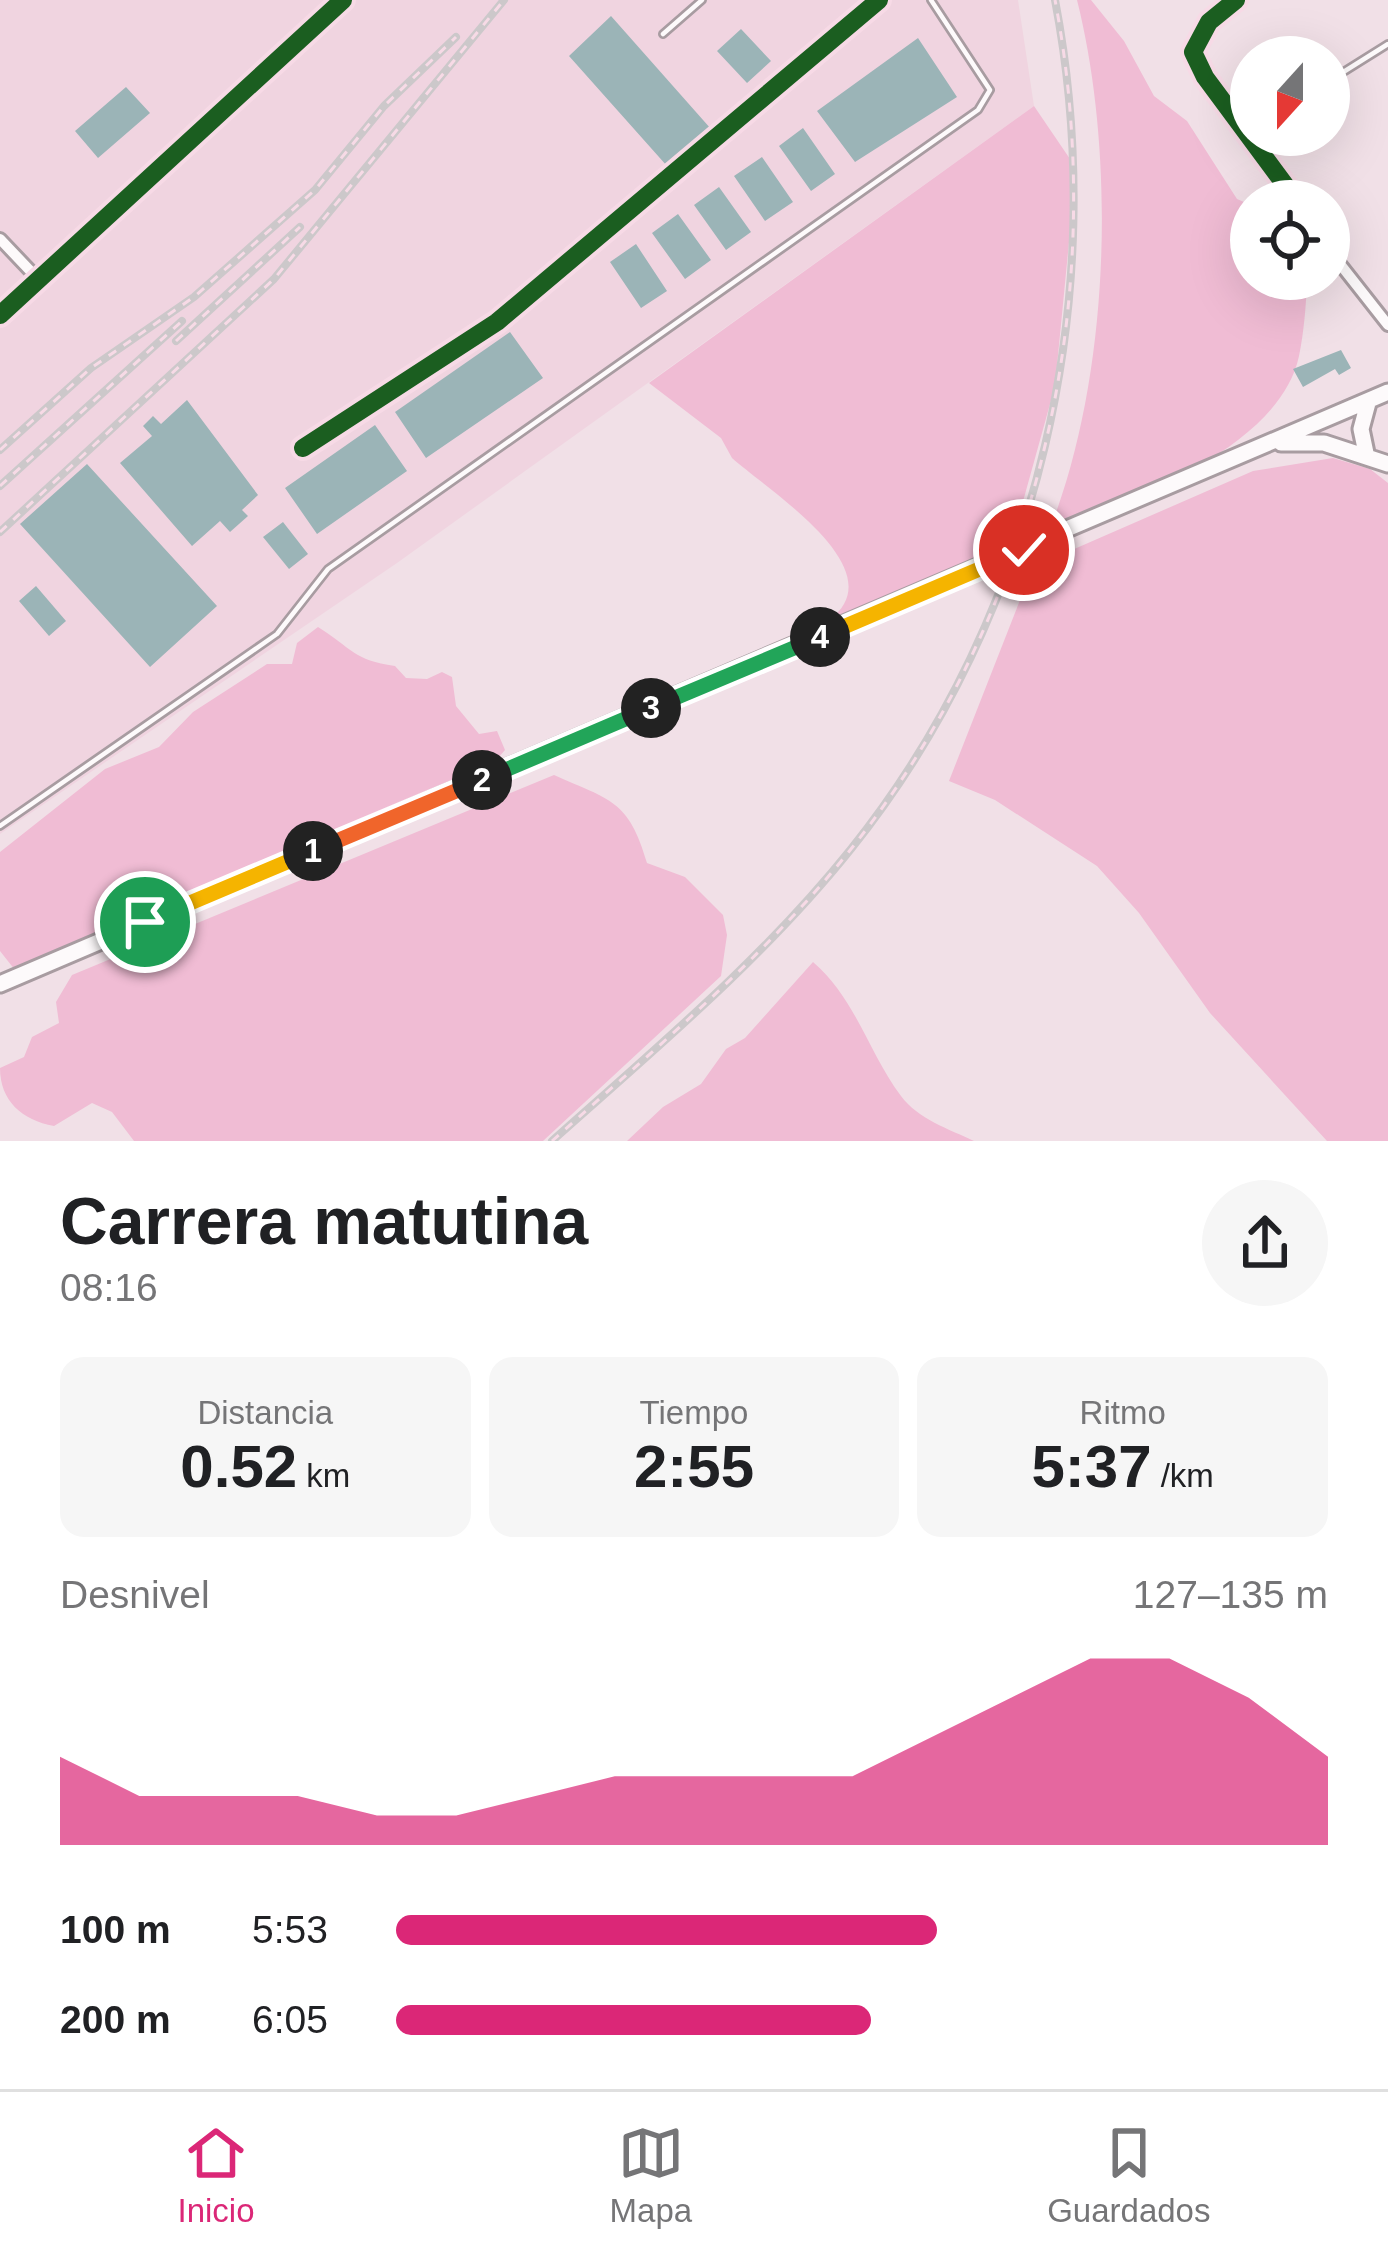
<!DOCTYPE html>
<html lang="es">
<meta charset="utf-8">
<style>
body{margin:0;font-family:Arial,sans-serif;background:#f6f6f6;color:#202124;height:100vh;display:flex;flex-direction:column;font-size:45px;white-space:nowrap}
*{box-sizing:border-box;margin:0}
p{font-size:39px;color:#757577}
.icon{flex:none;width:66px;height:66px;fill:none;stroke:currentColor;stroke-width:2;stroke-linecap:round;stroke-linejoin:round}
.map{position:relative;height:1141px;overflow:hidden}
.details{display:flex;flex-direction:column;background:#fff;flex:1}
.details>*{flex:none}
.needle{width:78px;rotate:201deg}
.fabs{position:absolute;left:1230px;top:36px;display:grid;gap:24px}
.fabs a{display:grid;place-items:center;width:120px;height:120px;border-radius:50%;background:#fff;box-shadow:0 12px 48px #0002;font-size:60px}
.pin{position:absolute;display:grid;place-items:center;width:102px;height:102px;color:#fff;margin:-51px;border:6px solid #fff;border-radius:50%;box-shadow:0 3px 12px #0007}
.km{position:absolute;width:60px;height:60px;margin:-30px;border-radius:50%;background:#222;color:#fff;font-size:33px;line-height:60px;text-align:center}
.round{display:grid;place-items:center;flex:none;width:126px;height:126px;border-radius:63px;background:#f6f6f6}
.summary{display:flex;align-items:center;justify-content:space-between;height:204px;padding:0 60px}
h1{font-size:66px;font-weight:800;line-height:90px}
.stats{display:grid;grid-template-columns:repeat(3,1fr);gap:18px;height:204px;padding:12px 60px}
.stats div{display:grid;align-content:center;border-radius:24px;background:#f6f6f6;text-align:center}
.stats b{font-size:60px;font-weight:800}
.stats small{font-size:33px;font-weight:400}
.stats p{font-size:33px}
.chart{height:336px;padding:24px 60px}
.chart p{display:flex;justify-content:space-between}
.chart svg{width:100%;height:216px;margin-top:12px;fill:#db2777;opacity:.7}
ul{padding:0 60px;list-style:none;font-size:39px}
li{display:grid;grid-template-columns:192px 144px 1fr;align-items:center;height:90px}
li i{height:30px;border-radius:15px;background:#db2777}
.tab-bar{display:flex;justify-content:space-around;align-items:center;height:168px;border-top:3px solid #e0e0e0;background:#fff;font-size:33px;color:#757577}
.tab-bar a{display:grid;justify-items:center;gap:6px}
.tab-bar .current{color:#db2777}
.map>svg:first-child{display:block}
</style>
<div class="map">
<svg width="1388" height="1141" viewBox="0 0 1388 1141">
<rect width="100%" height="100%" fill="#f1e0e7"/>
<path fill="#f0d4e0" d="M 0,0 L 1018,0 L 1034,106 L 397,563 L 0,834 Z"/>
<path fill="#f0bcd4" d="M 1077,0 L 1091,0 L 1124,41 L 1154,96 L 1187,121 L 1237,199 L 1251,205 L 1251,279 L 1307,282 C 1306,306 1304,332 1299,356 C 1279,450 1124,502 1047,536 C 1110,383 1117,159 1077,0 Z
M 1034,106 L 1070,159 L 1073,201 L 1055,386 L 1009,552 L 703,679 C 743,660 793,645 829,620 C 897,571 769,491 732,458 L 721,438 L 649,383 Z
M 1333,458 L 1370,469 L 1388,483 L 1388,1141 L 1327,1141 L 1210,1013 L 1139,913 L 1097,866 L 995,800 L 949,781 L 1033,567 L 1253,471 Z
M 318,627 C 353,649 353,660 395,666 L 406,678 L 427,679 L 442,672 L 452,677 L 456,706 L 479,734 L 497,731 L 505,750 L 498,758 L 505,765 L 15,970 L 0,951 L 0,852 L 105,769 L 159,747 L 193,712 L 267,664 L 292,664 L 297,643 Z
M 554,775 C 610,800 629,800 647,863 L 685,877 L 723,915 L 727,935 L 721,976 L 543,1141 L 134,1141 L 112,1112 L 92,1103 L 54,1126 C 22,1120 0,1101 0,1068 L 24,1057 L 32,1037 L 59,1023 L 56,1002 L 72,975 Z
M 813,962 C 856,999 868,1052 901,1096 C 918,1119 949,1129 974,1141 L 627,1141 L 663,1107 L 701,1084 L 726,1049 L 745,1038 Z"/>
<path fill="#9bb4b7" d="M 611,16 L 711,129 L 667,166 L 569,56 Z
M 741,29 L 771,61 L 747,83 L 717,51 Z
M 918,38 L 957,97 L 855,162 L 817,111 Z
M 126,87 L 150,113 L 98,158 L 75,131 Z
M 803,128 L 835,174 L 811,191 L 779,146 Z
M 762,157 L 793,202 L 765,221 L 734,176 Z
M 719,187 L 751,232 L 726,250 L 694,205 Z
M 678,214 L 711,260 L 685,279 L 652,233 Z
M 636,244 L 667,291 L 641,308 L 610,262 Z
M 510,332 L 543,378 L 426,458 L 395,412 Z
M 1341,350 L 1351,368 L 1339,375 L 1335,369 L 1303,387 L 1293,369 Z
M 187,400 L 258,495 L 242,510 L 248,516 L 230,532 L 220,521 L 192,546 L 120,463 L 152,436 L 143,426 L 153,416 L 161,424 Z
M 375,425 L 407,471 L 317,534 L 285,488 Z
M 87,464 L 217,606 L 150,667 L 20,524 Z
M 283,522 L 308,554 L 289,569 L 263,537 Z
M 36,586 L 66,621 L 49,636 L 19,601 Z"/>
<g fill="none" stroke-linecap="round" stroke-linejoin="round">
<g stroke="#a89ca1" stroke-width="10">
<path id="lane" d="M 663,34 L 702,0
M 1329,81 L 1388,44
M 0,826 L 277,634 L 328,569 L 978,110 L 990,90 L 931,0"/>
</g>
<g stroke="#a89ca1" stroke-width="16">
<path id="street" d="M 1236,0 L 1209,22 L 1193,52 L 1205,77 L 1297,201
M 0,239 L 38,279
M 1329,250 L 1388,325
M 0,315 L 343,0
M 303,448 L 497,322 L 879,0"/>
</g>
<g stroke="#a89ca1" stroke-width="21">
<path id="secondary" d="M 1281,443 L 1324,443 L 1388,464
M 1366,453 L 1361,429 L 1368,403
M 0,984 L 1388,392"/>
</g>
<use href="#lane" stroke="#fdfafb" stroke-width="4.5"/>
<use href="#street" stroke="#fdfafb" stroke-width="10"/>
<use href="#secondary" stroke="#fdfafb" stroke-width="15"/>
<g stroke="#ccc8ca" stroke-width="8">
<path id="rail" d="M 176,341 L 300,227
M 0,450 L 91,368 L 194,297 L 315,190 L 384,106 L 456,37
M 0,486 L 182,321
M 0,532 L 274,279 L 504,0
M 552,1141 C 656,1048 764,958 851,849 C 1040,613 1111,294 1055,0"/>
</g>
<use href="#rail" stroke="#f7dae6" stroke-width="3" stroke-dasharray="9" stroke-linecap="butt"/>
<g stroke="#f7dae6" stroke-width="26">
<path id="cycleway" d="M 1236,0 L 1209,22 L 1193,52 L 1205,77 L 1297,201
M 0,315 L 343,0
M 303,448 L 497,322 L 879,0"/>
</g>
<use href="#cycleway" stroke="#1b5e20" stroke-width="18"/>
</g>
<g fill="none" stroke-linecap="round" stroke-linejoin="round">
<g stroke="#fff" stroke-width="24">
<path id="split-1" d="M 145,922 L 313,851"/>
</g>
<g stroke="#fff" stroke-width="24">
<path id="split-2" d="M 313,851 L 482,780"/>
</g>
<g stroke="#fff" stroke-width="24">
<path id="split-3" d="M 482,780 L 651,708"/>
</g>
<g stroke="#fff" stroke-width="24">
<path id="split-4" d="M 651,708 L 820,637"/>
</g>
<g stroke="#fff" stroke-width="24">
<path id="split-5" d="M 820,637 L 1024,550"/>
</g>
<use href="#split-1" stroke="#f5b400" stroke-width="15"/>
<use href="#split-2" stroke="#f0652b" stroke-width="15"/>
<use href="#split-3" stroke="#22a559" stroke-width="15"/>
<use href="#split-4" stroke="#22a559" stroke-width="15"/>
<use href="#split-5" stroke="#f5b400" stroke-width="15"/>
</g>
</svg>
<div class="fabs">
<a><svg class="needle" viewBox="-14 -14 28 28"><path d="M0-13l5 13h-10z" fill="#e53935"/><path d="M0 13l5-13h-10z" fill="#757577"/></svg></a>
<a><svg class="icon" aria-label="locate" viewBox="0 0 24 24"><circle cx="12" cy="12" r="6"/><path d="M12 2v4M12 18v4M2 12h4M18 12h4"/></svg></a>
</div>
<div class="pin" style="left:145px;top:922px;background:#1e9e55"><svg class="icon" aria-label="arrive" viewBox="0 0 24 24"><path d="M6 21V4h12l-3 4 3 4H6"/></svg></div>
<div class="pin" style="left:1024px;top:550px;background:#d93025"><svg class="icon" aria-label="check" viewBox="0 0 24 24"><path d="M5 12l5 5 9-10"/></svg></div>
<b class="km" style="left:313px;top:851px">1</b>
<b class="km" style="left:482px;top:780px">2</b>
<b class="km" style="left:651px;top:708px">3</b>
<b class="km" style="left:820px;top:637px">4</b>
</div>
<section class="details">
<div class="summary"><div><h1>Carrera matutina</h1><p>08:16</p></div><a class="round"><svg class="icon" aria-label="share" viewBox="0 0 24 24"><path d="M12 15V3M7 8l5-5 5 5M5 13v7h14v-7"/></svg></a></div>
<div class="stats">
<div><p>Distancia</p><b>0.52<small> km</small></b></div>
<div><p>Tiempo</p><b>2:55</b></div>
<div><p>Ritmo</p><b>5:37<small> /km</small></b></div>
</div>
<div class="chart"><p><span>Desnivel</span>127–135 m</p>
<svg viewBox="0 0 160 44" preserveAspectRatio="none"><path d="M0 44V26L10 34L20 34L30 34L40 38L50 38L60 34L70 30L80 30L90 30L100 30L110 22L120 14L130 6L140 6L150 14L160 26V44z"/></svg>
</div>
<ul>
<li><b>100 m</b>5:53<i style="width:58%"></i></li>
<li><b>200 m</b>6:05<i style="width:51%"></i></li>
</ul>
</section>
<nav class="tab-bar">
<a class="current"><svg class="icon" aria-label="home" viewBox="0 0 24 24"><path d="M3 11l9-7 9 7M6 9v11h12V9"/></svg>Inicio</a>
<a><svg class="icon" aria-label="map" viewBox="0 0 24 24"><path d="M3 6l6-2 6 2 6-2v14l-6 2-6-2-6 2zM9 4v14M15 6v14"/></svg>Mapa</a>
<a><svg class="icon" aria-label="saved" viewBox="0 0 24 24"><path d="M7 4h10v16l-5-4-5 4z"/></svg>Guardados</a>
</nav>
